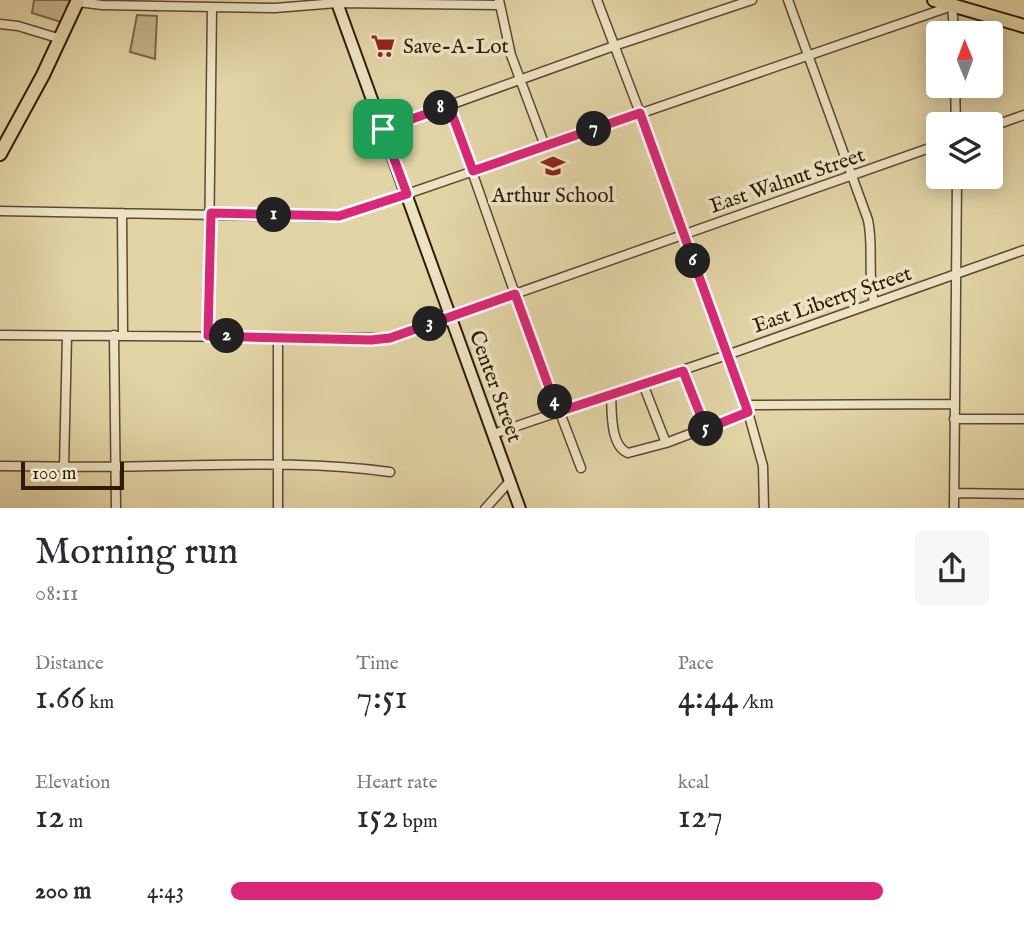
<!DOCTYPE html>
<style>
body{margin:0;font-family:"IM FELL English",serif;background:#f7f7f7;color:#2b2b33;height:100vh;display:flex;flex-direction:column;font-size:26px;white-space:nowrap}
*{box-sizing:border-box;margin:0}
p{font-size:23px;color:#7c7c81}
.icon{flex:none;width:38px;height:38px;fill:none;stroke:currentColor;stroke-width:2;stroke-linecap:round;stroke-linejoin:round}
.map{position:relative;height:508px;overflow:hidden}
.drawer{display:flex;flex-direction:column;background:#fff;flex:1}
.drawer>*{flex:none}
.needle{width:46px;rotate:359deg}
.controls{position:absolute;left:926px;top:21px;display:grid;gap:14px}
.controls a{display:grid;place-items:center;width:77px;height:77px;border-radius:7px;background:#fff;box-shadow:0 4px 18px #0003;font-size:35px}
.scale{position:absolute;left:21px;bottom:18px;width:103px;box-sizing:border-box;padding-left:7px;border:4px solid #341a06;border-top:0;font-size:19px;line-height:24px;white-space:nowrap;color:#341a06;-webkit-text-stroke:5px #ece3c4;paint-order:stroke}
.pin{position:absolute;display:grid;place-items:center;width:60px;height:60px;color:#fff;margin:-30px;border-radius:14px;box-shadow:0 4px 10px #0006}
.km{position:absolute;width:35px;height:35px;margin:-18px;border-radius:50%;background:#222;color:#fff;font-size:19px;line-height:35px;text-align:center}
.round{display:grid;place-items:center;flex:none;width:74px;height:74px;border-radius:7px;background:#f7f7f7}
.head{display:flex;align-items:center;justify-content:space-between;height:119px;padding:0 35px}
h1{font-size:38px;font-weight:600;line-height:52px}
.stats{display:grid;grid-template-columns:repeat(3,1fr);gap:10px;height:119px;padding:7px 35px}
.stats div{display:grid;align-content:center}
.stats b{font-size:35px;font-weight:600}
.stats small{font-size:19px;font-weight:400}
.stats p{font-size:19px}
ul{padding:0 35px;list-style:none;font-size:23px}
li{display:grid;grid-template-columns:112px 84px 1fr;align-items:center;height:52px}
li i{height:18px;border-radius:9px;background:#db2777}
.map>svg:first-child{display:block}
</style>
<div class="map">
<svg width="1024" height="509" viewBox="0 0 1024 509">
<rect width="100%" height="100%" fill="#e2d4a5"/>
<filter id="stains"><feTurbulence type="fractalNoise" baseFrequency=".00286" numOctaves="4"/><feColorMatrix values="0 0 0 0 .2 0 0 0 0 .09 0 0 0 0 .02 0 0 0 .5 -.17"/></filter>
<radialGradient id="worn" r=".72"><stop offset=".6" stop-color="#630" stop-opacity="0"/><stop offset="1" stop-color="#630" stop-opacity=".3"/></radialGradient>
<path fill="#c4b48a" stroke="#7c6748" stroke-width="2" d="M 34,0 L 71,0 L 61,22 L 32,13 Z
M 137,15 L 157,16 L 155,59 L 130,52 Z"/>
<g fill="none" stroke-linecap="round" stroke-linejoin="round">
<g stroke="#60482e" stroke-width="11">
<path id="street" d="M 499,0 L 511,55 L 545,146
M 597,0 L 640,113 L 748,412 L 763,466 L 764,509
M 788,0 L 868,220 C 874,248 867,275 874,302
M 78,2 L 102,5 L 275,8 L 337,3 L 499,5
M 952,3 L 954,33
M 0,24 L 18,26 L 61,39
M 955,86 L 956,124
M 449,106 L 515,294 L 581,468
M 990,127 L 1024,115
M 383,129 L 614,46 L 752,0
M 0,211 L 326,217 L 349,214 L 952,6
M 122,213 L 123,335
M 0,335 L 390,338 L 938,145
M 114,335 L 116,509
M 208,336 L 212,7
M 683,371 L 706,429
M 643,384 L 666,443
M 611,395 C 612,412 610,446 628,453 L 666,443 L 748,412
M 746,405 L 954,404
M 954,419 L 1024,419
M 493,434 L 727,355 L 1024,250
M 0,466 C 52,466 103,468 155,466 C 235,465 310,461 390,472
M 64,467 L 67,336
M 954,493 L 1024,494
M 278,509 L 278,338
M 485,509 L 510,481
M 954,509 L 957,177"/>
</g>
<g stroke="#341a06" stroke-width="14">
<path id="secondary" d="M 336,0 L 520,509"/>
</g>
<g stroke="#341a06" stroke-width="16">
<path id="primary" d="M 934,0 L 1024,26
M 0,154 L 43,75 L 78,0"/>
</g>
<use href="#street" stroke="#ece3c4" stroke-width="8"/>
<use href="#secondary" stroke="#ece3c4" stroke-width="10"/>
<use href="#primary" stroke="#e2d4a5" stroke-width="12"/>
</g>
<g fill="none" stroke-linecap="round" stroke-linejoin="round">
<g stroke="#fff" stroke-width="14">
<path id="route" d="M 449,106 L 473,171 L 640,113 L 748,412 L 706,429 L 683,371 L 558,412 L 515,294 L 390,338 L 371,340 L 208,336 L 211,213 L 339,216 L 407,194 L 383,129 Z"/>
</g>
<use href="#route" stroke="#db2777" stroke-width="9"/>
</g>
<defs>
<g id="supermarket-bare" transform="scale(1.89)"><path d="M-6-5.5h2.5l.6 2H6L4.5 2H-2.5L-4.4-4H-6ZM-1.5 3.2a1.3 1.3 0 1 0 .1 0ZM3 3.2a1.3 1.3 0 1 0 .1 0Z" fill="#8f2418" stroke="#ece3c4" stroke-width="2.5" paint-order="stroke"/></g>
<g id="school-bare" transform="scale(1.89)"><path d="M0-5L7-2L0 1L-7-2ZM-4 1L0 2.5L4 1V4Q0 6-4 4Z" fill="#8f2418" stroke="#ece3c4" stroke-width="2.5" paint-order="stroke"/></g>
</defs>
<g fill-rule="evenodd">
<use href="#supermarket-bare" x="383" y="46"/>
<use href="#school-bare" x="553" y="166"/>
</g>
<g text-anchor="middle" stroke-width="7" stroke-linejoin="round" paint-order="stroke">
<g font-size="21" fill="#341a06" stroke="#ece3c4" text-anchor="start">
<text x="403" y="53">Save-A-Lot</text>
<text x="553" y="202" text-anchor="middle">Arthur School</text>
</g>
<g font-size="21" fill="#341a06" stroke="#ece3c4">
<text transform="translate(787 180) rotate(-19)" y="7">East Walnut Street</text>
<text transform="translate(832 299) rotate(-19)" y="7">East Liberty Street</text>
<text transform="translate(496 386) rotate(70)" y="7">Center Street</text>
</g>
</g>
<rect width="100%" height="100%" filter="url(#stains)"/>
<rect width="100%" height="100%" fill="url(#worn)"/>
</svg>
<div class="controls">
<a><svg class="needle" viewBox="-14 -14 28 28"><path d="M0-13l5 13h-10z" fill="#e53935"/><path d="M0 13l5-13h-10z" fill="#7c7c81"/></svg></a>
<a><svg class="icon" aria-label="layers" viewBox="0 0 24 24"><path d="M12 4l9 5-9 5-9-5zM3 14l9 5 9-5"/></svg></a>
</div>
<div class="scale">100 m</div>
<div class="pin" style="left:383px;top:129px;background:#1e9e55"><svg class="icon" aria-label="arrive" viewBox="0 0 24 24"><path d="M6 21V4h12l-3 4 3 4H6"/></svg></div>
<b class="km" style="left:274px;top:215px">1</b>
<b class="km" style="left:227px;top:336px">2</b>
<b class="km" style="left:430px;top:324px">3</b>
<b class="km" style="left:555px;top:402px">4</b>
<b class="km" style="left:706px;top:429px">5</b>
<b class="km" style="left:693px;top:261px">6</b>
<b class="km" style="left:594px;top:129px">7</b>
<b class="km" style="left:441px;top:108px">8</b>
</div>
<section class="drawer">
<div class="head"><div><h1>Morning run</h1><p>08:11</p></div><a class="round"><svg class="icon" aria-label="share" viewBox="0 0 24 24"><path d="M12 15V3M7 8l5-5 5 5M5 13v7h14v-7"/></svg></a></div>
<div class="stats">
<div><p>Distance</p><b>1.66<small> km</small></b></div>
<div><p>Time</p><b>7:51</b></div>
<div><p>Pace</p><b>4:44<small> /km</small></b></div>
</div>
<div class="stats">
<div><p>Elevation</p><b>12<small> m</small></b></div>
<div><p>Heart rate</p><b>152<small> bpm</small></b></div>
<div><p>kcal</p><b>127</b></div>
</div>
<ul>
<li><b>200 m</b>4:43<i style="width:86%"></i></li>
</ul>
</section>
